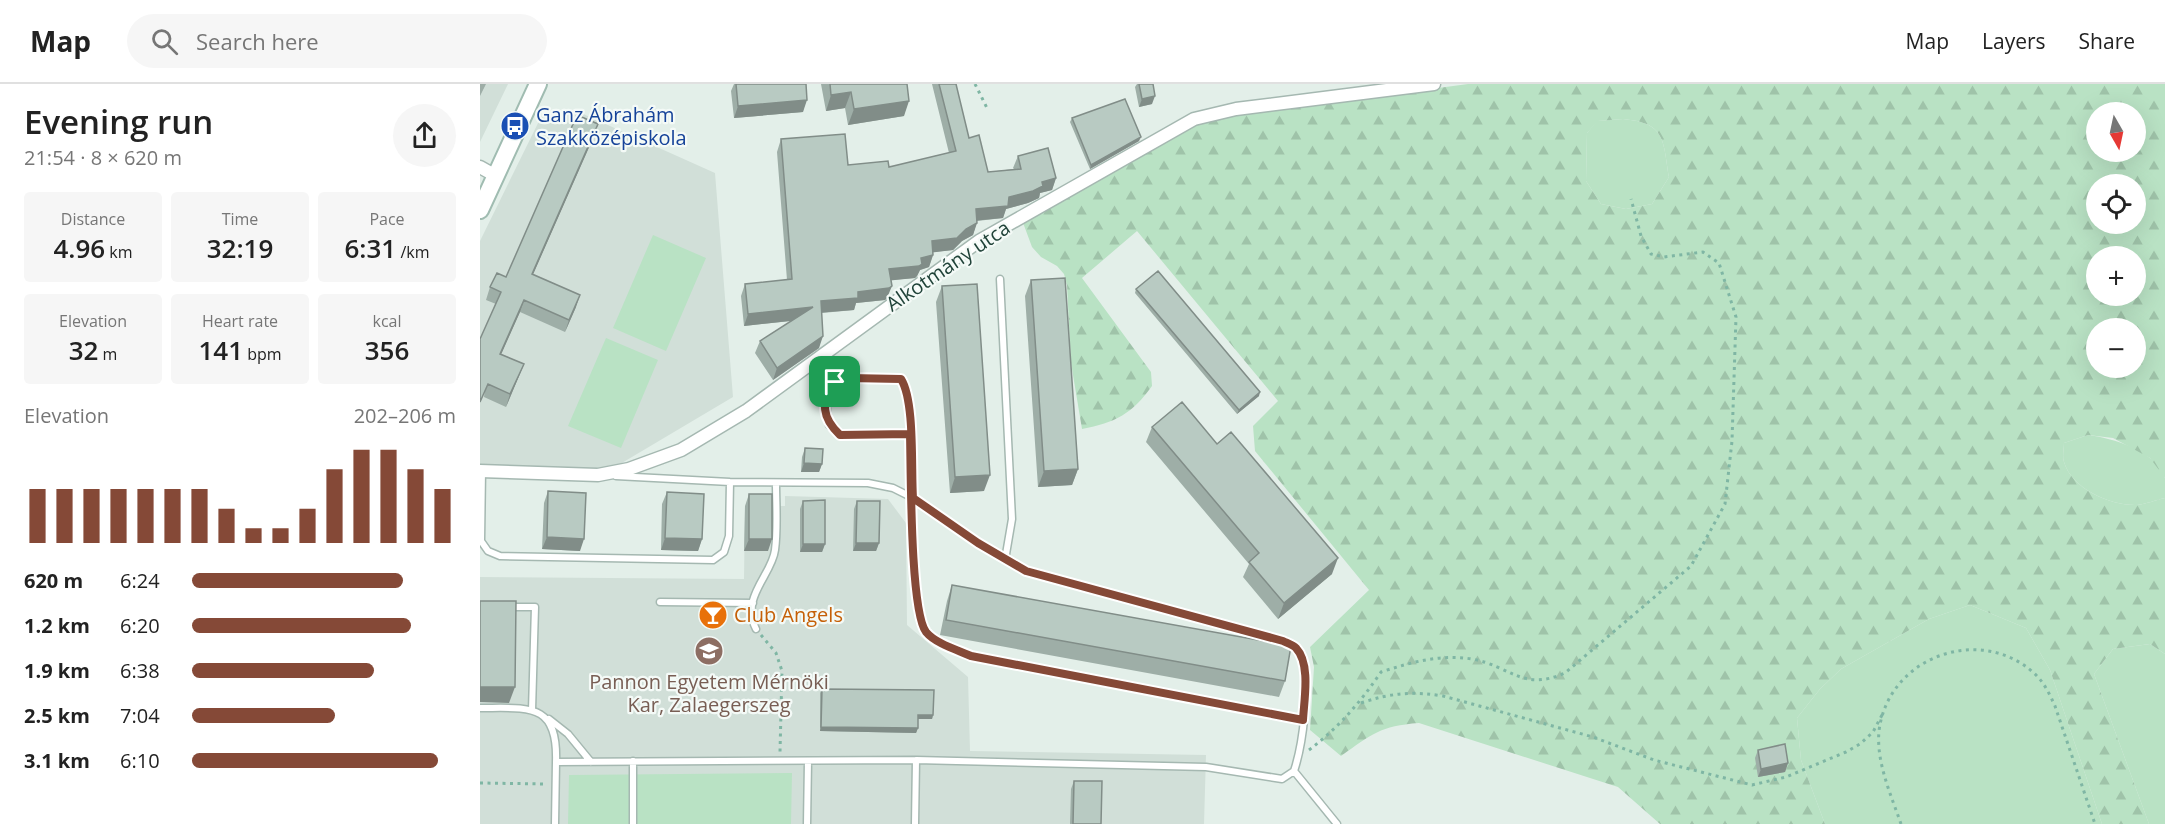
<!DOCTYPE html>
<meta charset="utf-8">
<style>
body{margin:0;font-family:"Open Sans",sans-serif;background:#f6f6f6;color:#222;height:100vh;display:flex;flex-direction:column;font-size:22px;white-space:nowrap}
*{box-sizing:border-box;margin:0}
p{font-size:20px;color:#767676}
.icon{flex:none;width:33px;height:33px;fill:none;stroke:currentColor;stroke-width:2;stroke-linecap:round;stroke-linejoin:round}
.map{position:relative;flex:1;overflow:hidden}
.drawer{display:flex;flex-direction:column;background:#fff;width:480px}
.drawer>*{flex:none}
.needle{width:39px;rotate:171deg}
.buttons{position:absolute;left:1606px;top:18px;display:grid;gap:12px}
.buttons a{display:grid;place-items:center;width:60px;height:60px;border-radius:50%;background:#fff;box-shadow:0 6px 24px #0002;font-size:30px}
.pin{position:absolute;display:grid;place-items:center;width:51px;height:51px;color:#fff;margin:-26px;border-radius:12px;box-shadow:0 3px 9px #0006}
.round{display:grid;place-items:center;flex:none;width:63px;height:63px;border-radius:32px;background:#f6f6f6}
.headline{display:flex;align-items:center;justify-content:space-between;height:102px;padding:0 24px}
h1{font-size:33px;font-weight:600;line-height:45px}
.figures{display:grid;grid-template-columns:repeat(3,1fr);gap:9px;height:102px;padding:6px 24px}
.figures div{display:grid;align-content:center;border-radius:6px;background:#f6f6f6;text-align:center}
.figures b{font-size:26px;font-weight:600}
.figures small{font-size:16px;font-weight:400}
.figures p{font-size:16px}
.chart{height:168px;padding:12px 24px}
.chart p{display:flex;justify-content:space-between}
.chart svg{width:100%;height:108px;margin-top:6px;stroke:#854937;stroke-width:6}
ul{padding:0 24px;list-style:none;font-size:20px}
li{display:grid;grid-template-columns:96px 72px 1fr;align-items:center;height:45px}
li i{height:15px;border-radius:8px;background:#854937}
header{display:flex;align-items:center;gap:36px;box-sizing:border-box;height:84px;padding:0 30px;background:#fff;border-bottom:2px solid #e0e0e0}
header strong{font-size:28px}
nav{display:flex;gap:33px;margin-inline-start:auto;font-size:21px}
.search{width:420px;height:54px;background:#f6f6f6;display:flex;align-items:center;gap:15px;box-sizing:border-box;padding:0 21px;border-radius:33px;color:#767676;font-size:22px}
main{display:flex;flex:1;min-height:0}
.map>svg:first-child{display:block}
</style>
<header>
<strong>Map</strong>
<div class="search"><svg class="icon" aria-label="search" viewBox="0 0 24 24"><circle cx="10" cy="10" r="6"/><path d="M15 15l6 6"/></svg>Search here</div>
<nav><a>Map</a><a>Layers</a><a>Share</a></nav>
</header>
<main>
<section class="drawer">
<div class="headline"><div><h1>Evening run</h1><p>21:54 · 8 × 620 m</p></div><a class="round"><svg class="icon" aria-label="share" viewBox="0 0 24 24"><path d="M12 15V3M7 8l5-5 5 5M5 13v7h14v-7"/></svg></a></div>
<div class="figures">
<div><p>Distance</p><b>4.96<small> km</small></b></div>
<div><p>Time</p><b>32:19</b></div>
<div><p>Pace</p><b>6:31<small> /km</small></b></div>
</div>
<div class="figures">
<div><p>Elevation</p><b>32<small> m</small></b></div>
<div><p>Heart rate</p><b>141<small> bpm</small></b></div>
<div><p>kcal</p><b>356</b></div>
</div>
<div class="chart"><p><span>Elevation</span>202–206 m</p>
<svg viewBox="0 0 160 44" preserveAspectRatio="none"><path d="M5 44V22M15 44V22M25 44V22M35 44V22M45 44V22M55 44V22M65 44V22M75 44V30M85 44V38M95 44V38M105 44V30M115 44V14M125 44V6M135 44V6M145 44V14M155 44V22"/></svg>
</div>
<ul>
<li><b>620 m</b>6:24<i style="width:80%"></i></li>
<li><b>1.2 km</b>6:20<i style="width:83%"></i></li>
<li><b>1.9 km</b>6:38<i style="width:69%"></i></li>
<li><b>2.5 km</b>7:04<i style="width:54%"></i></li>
<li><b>3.1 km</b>6:10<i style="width:93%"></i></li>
</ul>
</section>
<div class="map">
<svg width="1685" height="740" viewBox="0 0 1685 740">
<defs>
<pattern id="forest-firs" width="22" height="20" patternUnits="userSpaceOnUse" patternTransform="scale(1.5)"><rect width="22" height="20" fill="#b9e2c4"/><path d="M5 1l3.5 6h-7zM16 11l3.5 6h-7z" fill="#9fc3a9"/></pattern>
</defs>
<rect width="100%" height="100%" fill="#e3efe9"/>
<path fill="#d1dfd8" d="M 0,0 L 28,0 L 0,58 Z
M 63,29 L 101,29 L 235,89 L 253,313 L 130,386 L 0,380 L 0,157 Z
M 305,412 L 408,415 L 426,439 L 427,541 L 488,593 L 490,667 L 726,671 L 724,740 L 0,740 L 0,493 L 264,495 L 265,422 L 305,422 Z"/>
<path fill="#b9e2c4" d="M 1143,35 C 1186,39 1183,56 1189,93 L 1172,120 L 1146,125 L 1121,120 L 1106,97 L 1107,49 L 1117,37 Z
M 173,151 L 226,174 L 186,267 L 133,244 Z
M 126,254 L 178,276 L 141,364 L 88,342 Z
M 1608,351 C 1632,354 1677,367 1685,394 C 1685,400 1685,408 1685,414 C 1676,416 1666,420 1657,421 C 1631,422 1592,405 1584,378 C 1582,372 1584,365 1584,359 Z
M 1490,521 L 1546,544 L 1570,586 L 1622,740 L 1345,740 L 1321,676 L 1317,634 L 1340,605 L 1361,585 L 1449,535 Z
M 1670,560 L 1685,570 L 1685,740 L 1669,740 L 1614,590 L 1633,565 Z
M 312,689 L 311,740 L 88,740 L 89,691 Z"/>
<path fill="url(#forest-firs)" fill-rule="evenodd" d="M 988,0 L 1685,0 L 1685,394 L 1670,374 L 1633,354 L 1608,351 L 1584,359 C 1584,365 1582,372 1584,378 C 1592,405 1631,422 1657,421 C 1666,420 1676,416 1685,414 L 1685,570 L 1670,560 L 1633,565 L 1614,590 L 1669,740 L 1622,740 L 1570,586 L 1546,544 L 1490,521 L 1449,535 L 1361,585 L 1340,605 L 1317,634 L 1321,676 L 1345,740 L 1180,740 L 1138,703 L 939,639 C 900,642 892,650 861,672 L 830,646 L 834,583 L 830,563 L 889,506 L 775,367 L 773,342 L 798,317 L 657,147 L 602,194 L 671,288 L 672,302 C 653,329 635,339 602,345 L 591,279 L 587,201 L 584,190 L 577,182 L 561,173 L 552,163 L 542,136 L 726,35 ZM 1617,28 L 1656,28 L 1656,68 L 1617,68 ZM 1143,35 C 1186,39 1183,56 1189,93 L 1172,120 L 1146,125 L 1121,120 L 1106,97 L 1107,49 L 1118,37 ZM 1617,100 L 1656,100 L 1656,140 L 1617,140 ZM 1617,172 L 1656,172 L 1656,212 L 1617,212 ZM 1617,244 L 1656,244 L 1656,284 L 1617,284 Z"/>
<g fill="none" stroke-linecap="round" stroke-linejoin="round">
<g stroke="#a5b8b1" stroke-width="9">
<path id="lane" d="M 520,195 L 532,435 L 525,476
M 430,350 L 360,351 L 349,341 L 345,310 L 355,298 L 369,294 L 421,295 C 431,312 429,333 430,352 C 432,386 431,528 447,548 C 457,560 477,566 491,572 L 823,636
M 2,387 L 1,457 L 8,467 L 20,472 L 233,476 L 244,468 L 249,452 L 250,398
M 136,392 L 250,398 L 388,399 L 413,404 L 433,414 L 498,459 L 546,487 L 803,557 C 812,562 819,566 822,576 C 830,604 823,660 814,687 L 802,695 L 726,683 L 436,676
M 180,518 L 273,519
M 29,523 L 55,523 L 52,626
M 276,545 C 260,513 292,491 295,466 C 298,444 296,421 296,399
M 0,624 C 49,624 78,618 76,678
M 69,635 L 88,650 L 111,678
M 814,687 L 857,740
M 75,740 L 76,678 L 436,676 L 435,740
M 153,740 L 153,677
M 327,740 L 328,677"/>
</g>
<g stroke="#a5b8b1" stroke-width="15">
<path id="street" d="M 0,83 L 16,92
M 0,387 L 118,391 L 149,385 L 201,366 L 266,327 L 499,157 L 714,35 L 756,25 L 954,0"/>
</g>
<g stroke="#a0bcb1" stroke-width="20">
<path id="secondary" d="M 0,126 L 58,0"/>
</g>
<path stroke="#7fb6a4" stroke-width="3" stroke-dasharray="3 4.5" stroke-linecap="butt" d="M 495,0 L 508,26
M 281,551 L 296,569 L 302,587 L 300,668
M 881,619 C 910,609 933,607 963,612 L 1113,653 L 1174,676 L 1272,701 L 1306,693 L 1366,668 L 1380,660 L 1393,648 L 1402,631
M 829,666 C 858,644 880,619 901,588 C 932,578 960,570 992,575 C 1031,582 1042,608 1085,589 L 1211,482 L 1245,420 L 1252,357 L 1256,233 L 1239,179 L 1223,168 L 1184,173 L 1171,170 L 1161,152 L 1151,115
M 0,699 L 67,700
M 1421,740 C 1411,711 1396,678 1399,647 C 1408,572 1502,539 1556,591 C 1565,600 1570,611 1575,622 L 1615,740"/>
<use href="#lane" stroke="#fff" stroke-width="6"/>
<use href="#street" stroke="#fff" stroke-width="12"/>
<use href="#secondary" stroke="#fff" stroke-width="16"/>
</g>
<path fill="#9eaea7" d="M 0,0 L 6,0 L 0,12 Z
M 254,0 L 326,0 L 323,28 L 254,34 L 251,7 Z
M 341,0 L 427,0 L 424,32 L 368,41 L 365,24 L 346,27 Z
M 452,0 L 476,0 L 489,54 L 508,88 L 534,85 L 533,84 L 538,72 L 576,94 L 572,106 L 560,109 L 559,114 L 548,119 L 526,125 L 523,134 L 497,137 L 493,151 L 482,157 L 473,166 L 453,168 L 453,171 L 449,183 L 440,186 L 437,192 L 435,194 L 411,196 L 407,214 L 405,216 L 376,219 L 374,226 L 342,229 L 339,264 L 293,296 L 275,269 L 280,257 L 311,237 L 264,242 L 261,212 L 265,200 L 307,196 L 297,68 L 301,55 L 368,81 L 409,83 L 469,69 Z
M 657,0 L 673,0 L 672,20 L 659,23 L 655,3 Z
M 592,34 L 659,57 L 610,85 L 590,38 Z
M 118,40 L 114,52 L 53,190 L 96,223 L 85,248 L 40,228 L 21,270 L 44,280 L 26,323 L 4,313 L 16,220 L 6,216 L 10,203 L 26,193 Z
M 551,196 L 598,385 L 592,401 L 558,403 L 545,212 Z
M 462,202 L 504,407 L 470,409 L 456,218 Z
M 656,205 L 779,312 L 757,330 L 655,209 Z
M 672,343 L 737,360 L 852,490 L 798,535 L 763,493 L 769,480 L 666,358 Z
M 325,364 L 342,380 L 339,388 L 321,388 L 322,373 Z
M 68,407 L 100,467 L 62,465 L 64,419 Z
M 187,408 L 222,455 L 218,467 L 181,466 L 182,420 Z
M 269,410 L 288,467 L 264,467 L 265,422 Z
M 323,417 L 345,460 L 342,468 L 320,468 L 320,425 Z
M 377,417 L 399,459 L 396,467 L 373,467 L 374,425 Z
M 472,501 L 805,597 L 799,613 L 460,551 L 467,517 Z
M 342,605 L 453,631 L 452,635 L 438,635 L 438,644 L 436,649 L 340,647 L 340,609 Z
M 1278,666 L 1308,679 L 1305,688 L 1278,693 L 1275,674 Z
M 594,697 L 621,740 L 590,740 L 591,705 Z"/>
<path fill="#818d88" d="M 371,8 L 365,24 L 346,27 L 351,11 Z
M 675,12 L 672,20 L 659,23 L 662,15 Z
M 327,16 L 323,28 L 254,34 L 258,22 Z
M 429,17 L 424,32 L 368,41 L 374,25 Z
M 118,40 L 114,52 L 48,202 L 52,190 Z
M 661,53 L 659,57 L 610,85 L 611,81 Z
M 576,94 L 572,106 L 560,109 L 559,114 L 548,119 L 526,125 L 523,134 L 492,137 L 496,125 L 529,113 L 562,98 Z
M 497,139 L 493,151 L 482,157 L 473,166 L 448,169 L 452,157 L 486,145 Z
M 453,171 L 449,183 L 440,186 L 437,192 L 435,194 L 405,197 L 409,185 L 441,174 Z
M 412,202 L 407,214 L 405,216 L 376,219 L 374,226 L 336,229 L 341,217 L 378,208 Z
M 100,211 L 96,223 L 85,248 L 89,236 Z
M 44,216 L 40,228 L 16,282 L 20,270 Z
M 333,223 L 328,235 L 264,242 L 268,230 Z
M 343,252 L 339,264 L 293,296 L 297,284 Z
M 44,280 L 39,292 L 26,323 L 30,310 Z
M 780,308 L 779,312 L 757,330 L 759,326 Z
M 324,379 L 342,380 L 339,388 L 321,388 Z
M 598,385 L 592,401 L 558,403 L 564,387 Z
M 510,391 L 504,407 L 470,409 L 475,393 Z
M 67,453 L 104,455 L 100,467 L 62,465 Z
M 185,454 L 222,455 L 218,467 L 181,466 Z
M 269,455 L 292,455 L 288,467 L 264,467 Z
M 376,459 L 399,459 L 396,467 L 373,467 Z
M 323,460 L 345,460 L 342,468 L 320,468 Z
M 858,474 L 852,490 L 798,535 L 804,519 Z
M 0,603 L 35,603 L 29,619 L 0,618 Z
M 438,631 L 453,631 L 452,635 L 436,635 Z
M 341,643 L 438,644 L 436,649 L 340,647 Z
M 1308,679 L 1305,688 L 1278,693 L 1281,685 Z"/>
<path fill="#b8cac2" stroke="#818d88" stroke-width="1.5" d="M 256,0 L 326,0 L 327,16 L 258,22 Z
M 350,0 L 427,0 L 429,17 L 374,25 L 371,8 L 351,11 Z
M 459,0 L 476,0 L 489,54 L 499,51 L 508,88 L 541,85 L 538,72 L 568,64 L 576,94 L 562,98 L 563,102 L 553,107 L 529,113 L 528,122 L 496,125 L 497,139 L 486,145 L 477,154 L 452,157 L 453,171 L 441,174 L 442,180 L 439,182 L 409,185 L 412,202 L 409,204 L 378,208 L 378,214 L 341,217 L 343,252 L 297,284 L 280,257 L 333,223 L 268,230 L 265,200 L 312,195 L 301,55 L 365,50 L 368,81 L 408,77 L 409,83 L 476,67 Z
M 659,0 L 673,0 L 675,12 L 662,15 Z
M 645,15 L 661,53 L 611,81 L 592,34 Z
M 97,31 L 118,40 L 52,190 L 100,211 L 89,236 L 44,216 L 20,270 L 44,280 L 30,310 L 8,300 L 0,318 L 0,255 L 21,208 L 10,203 L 17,189 L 26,193 Z
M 678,187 L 780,308 L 759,326 L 656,205 Z
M 585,194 L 598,385 L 564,387 L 551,196 Z
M 497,200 L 510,391 L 475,393 L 462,202 Z
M 702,318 L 737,360 L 751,348 L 858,474 L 804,519 L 769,478 L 779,469 L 672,343 Z
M 325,364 L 343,365 L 342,380 L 324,379 Z
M 68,407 L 106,409 L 104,455 L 67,453 Z
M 187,408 L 224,410 L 222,455 L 185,454 Z
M 269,410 L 292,410 L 292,455 L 269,455 Z
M 345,416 L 345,460 L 323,460 L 323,417 Z
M 377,417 L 400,417 L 399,459 L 376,459 Z
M 472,501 L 811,562 L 805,597 L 466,536 Z
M 0,517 L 36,517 L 35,603 L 0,603 Z
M 342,605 L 454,606 L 453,631 L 438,631 L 438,644 L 341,643 Z
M 1305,660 L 1308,679 L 1281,685 L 1278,666 Z
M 594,697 L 622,697 L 621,740 L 593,740 Z"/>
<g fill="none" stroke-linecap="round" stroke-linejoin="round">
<g stroke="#fff" stroke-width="12">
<path id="route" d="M 355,298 L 369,294 L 421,295 C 435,317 431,384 433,414 L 498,459 L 546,487 L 803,557 C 807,559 813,561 816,564 C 831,580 824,616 823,636 L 491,572 C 478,566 456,560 446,548 C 430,526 431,385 430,350 L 360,351 C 342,334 340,318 355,298"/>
</g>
<use href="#route" stroke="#854937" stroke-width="8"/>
</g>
<defs>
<g id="bus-disc" transform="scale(1.5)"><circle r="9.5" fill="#1a4fb4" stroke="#f4faf7"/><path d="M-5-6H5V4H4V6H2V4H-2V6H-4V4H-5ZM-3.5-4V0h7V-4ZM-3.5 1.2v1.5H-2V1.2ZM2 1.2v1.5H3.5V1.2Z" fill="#fff"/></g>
<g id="bar-disc" transform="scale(1.5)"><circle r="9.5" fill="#e8710a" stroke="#f4faf7"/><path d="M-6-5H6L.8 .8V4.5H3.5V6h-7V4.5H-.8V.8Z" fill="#fff"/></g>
<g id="university-disc" transform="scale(1.5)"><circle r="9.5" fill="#8d6e63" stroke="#f4faf7"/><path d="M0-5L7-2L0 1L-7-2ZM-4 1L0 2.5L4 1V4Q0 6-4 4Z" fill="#fff"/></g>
</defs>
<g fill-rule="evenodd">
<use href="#bus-disc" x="35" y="42"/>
<use href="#bar-disc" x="233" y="531"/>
<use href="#university-disc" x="229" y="567"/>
</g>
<g text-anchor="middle" stroke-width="4.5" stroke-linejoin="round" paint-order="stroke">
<g font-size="20" fill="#164399" stroke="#f4faf7" text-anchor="start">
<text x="56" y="38">Ganz Ábrahám<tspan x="56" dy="23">Szakközépiskola</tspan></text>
</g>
<g font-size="20" fill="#204339" stroke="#f4faf7">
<text transform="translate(468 182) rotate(-34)" y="7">Alkotmány utca</text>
</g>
<g font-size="20" fill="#c56008" stroke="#f4faf7" text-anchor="start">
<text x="254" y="538">Club Angels</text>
</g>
<g font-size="20" fill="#785e54" stroke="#f4faf7">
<text x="229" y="605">Pannon Egyetem Mérnöki<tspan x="229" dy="23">Kar, Zalaegerszeg</tspan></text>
</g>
</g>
</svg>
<div class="buttons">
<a><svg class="needle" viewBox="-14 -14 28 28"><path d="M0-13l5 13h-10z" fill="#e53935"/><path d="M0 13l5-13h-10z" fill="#767676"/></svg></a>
<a><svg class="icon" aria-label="locate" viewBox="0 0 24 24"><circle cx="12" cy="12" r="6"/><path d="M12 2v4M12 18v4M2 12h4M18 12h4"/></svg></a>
<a>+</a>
<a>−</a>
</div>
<div class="pin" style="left:355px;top:298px;background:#1e9e55"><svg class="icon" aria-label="arrive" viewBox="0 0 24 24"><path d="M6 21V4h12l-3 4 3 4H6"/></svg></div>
</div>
</main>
